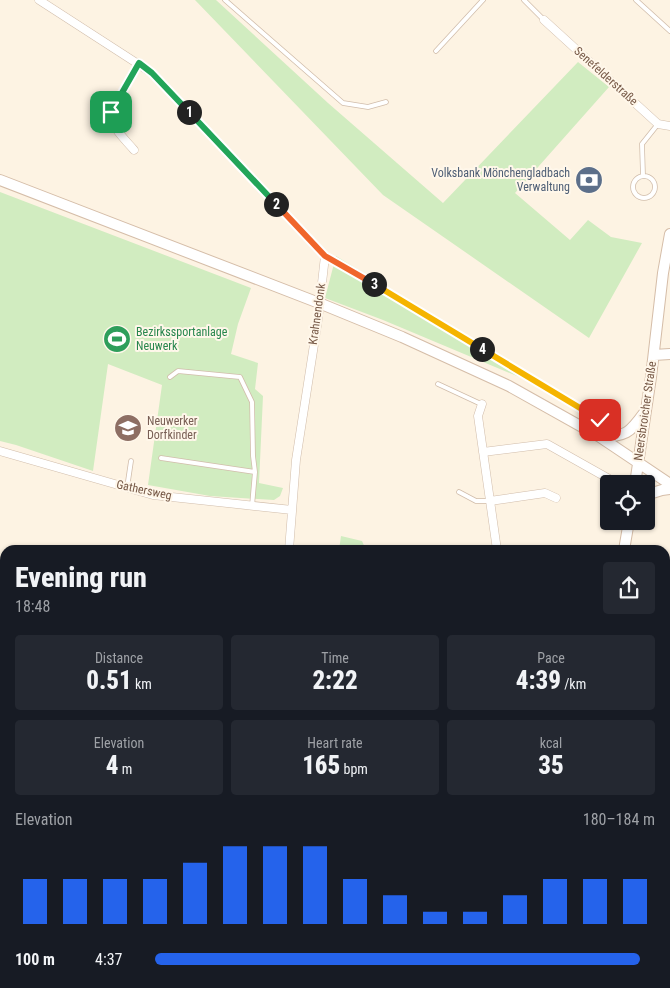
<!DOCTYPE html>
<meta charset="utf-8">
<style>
body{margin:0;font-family:"Roboto Condensed",sans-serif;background:#242831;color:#f1f3f6;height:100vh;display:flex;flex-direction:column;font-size:19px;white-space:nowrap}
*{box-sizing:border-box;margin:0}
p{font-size:16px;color:#9ea1a6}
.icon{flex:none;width:28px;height:28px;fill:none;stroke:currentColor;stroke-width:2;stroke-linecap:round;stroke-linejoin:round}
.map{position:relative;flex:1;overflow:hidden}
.drawer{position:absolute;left:0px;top:545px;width:670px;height:444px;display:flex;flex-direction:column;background:#171b24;border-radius:15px 15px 0 0;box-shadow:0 1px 4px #0004}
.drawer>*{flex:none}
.buttons{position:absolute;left:600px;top:475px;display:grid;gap:10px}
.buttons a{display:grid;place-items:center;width:55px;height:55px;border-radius:5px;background:#171b24;box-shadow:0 1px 4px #0004;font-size:25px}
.pin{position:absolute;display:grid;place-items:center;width:42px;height:42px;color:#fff;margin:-21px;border-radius:10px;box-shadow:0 2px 8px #0006}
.km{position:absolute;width:25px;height:25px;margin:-12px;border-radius:50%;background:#222;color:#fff;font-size:14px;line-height:25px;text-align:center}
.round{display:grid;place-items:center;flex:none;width:52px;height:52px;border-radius:5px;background:#242831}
.head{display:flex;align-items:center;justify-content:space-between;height:85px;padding:0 15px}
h1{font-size:28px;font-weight:800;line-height:38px}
.figures{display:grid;grid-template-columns:repeat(3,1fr);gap:8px;height:85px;padding:5px 15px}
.figures div{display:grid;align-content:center;border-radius:5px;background:#242831;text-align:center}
.figures b{font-size:25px;font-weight:800}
.figures small{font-size:14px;font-weight:400}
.figures p{font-size:14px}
.chart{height:140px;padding:10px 15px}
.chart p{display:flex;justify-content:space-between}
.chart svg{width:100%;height:90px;margin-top:5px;stroke:#2563eb;stroke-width:6}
ul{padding:0 15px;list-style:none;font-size:16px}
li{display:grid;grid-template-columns:80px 60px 1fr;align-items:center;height:38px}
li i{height:12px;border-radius:6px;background:#2563eb}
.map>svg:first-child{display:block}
</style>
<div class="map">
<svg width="670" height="988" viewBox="0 0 670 988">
<rect width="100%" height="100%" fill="#fdf3e3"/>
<path fill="#d1ecc0" d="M 195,0 L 216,0 L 328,103 L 443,203 L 578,62 L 609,87 L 515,193 L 570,240 L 588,220 L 611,237 L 642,243 L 589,338 L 383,195 Z
M 0,192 L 251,288 L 238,324 L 231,354 L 258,363 L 255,389 L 263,396 L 259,483 L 283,488 L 280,496 L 274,500 L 210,496 L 148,485 L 162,385 L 108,364 L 93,471 L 16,445 L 0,441 Z
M 336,256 L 567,397 L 383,320 L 325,298 Z
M 341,536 L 362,541 L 366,550 L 339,550 Z
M 5,919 L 5,945 L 1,949 L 5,954 L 5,984 L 30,984 L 34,988 L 0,988 L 0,921 Z
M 207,984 L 366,984 L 364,988 L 204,988 Z"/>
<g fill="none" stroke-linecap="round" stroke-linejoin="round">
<g stroke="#d1bdab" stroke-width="5.5">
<path id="lane" d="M 225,0 L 343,103 L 368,107 L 386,102
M 524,0 L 544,20
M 636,0 L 670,31
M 436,51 L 483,0
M 643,176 L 642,144 L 658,124
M633 187a11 11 0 1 1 22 0a11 11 0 1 1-22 0Z
M 325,256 L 390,293 L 600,420
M 170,377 L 178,371 L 240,377 L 252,402 L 253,456 L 255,472
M 438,384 L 481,404
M 161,458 L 255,472 L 252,506
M 127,488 L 131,461
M 459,492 L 476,501 L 490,501
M 665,683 L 670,684
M 665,752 L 670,752
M 0,753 L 4,763 L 3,767 L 0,768
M 665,771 L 670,771
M 665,898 L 670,900"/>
</g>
<g stroke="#d1bdab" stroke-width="9">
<path id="street" d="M 39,0 L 152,73 L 325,256 L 318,319 L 296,460 L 289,550
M 544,20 L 658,124 L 670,126
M 134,150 C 124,138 111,128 111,112 L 139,63
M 482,404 L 478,416 L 497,550
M 0,451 L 153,495 L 292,510
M 483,452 L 547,444 L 611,480
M 490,501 L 545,493 L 556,498
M 0,590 L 5,590
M 0,625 L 5,639
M 665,652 L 670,647
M 665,783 L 670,804
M 412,988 L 412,984
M 534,988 L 537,984"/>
</g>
<g stroke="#d5bda8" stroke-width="12">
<path id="secondary" d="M 0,180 L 319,303 L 402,337 L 509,386 L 600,437 L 670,484
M 654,355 L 670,354
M 600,437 C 627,435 628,435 644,413
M 635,484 L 651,377 L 663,273 L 670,234
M 646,495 L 662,490 L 670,489
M 624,550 L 629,521
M 0,684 L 5,682
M 603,984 L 611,988
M 189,988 L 192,984"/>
</g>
<use href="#lane" stroke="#fff" stroke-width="4"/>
<use href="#street" stroke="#fff" stroke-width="8"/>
<use href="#secondary" stroke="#fff" stroke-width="10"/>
</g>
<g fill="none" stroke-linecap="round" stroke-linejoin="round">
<g stroke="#fff" stroke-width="10">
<path id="split-1" d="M 111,112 L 139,63 L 152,73 L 189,112"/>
</g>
<g stroke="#fff" stroke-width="10">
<path id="split-2" d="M 189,112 L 276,204"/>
</g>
<g stroke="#fff" stroke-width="10">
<path id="split-3" d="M 276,204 L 325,256 L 374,284"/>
</g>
<g stroke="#fff" stroke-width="10">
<path id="split-4" d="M 374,284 L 482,349"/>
</g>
<g stroke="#fff" stroke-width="10">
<path id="split-5" d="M 482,349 L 600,420"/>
</g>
<use href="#split-1" stroke="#22a559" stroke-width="6"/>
<use href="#split-2" stroke="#22a559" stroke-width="6"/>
<use href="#split-3" stroke="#f0652b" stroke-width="6"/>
<use href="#split-4" stroke="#f5b400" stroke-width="6"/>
<use href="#split-5" stroke="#f5b400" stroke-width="6"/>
</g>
<defs>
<g id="bank-disc" transform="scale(1.4375)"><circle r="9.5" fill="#5c6f8a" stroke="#fff7ea"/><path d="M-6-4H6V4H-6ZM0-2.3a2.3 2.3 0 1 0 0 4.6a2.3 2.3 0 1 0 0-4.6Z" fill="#fff"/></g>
<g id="stadium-disc" transform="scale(1.4375)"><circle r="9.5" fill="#2e9e5b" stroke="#fff7ea"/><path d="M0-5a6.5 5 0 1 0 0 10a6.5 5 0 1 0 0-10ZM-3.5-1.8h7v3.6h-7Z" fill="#fff"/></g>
<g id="school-disc" transform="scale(1.4375)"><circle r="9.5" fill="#8d6e63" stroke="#fff7ea"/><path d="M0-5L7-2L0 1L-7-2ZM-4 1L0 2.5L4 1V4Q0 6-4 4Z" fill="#fff"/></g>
</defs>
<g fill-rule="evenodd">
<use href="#bank-disc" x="589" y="180"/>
<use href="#stadium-disc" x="117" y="339"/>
<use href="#school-disc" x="128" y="428"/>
</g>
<g text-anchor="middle" stroke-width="4" stroke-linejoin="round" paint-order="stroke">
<g font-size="12" fill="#775947" stroke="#fff7ea">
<text transform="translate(606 76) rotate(42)" y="4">Senefelderstraße</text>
<text transform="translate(317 314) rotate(-82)" y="4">Krahnendonk</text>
<text transform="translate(645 411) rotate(-82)" y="4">Neersbroicher Straße</text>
<text transform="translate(144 490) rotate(12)" y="4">Gathersweg</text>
</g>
<g font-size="12" fill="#4e5e75" stroke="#fff7ea" text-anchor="end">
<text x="570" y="177">Volksbank Mönchengladbach<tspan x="570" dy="14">Verwaltung</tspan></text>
</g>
<g font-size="12" fill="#27864d" stroke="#fff7ea" text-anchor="start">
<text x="136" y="336">Bezirkssportanlage<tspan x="136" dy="14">Neuwerk</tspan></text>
</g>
<g font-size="12" fill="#785e54" stroke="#fff7ea" text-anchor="start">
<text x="147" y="425">Neuwerker<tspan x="147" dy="14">Dorfkinder</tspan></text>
</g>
</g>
</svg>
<div class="buttons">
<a><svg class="icon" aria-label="locate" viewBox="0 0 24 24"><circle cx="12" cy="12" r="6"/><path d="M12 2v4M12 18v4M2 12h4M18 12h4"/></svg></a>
</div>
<div class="pin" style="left:111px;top:112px;background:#1e9e55"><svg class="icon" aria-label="arrive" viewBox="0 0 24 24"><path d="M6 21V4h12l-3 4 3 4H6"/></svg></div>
<div class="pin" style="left:600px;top:420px;background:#d93025"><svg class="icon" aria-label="check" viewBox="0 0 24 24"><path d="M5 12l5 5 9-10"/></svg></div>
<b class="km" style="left:189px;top:112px">1</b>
<b class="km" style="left:276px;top:204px">2</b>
<b class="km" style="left:374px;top:284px">3</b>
<b class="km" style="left:482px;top:349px">4</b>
<section class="drawer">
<div class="head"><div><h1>Evening run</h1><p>18:48</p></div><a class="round"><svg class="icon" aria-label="share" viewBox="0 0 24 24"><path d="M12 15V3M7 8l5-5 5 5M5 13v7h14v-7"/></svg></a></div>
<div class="figures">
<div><p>Distance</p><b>0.51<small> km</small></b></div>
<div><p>Time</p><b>2:22</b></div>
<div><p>Pace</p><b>4:39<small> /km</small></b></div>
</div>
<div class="figures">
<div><p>Elevation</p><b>4<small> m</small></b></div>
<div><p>Heart rate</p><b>165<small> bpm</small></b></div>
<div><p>kcal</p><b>35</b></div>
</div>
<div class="chart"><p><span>Elevation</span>180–184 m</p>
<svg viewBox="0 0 160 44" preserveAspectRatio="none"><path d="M5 44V22M15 44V22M25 44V22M35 44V22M45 44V14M55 44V6M65 44V6M75 44V6M85 44V22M95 44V30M105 44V38M115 44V38M125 44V30M135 44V22M145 44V22M155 44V22"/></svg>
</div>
<ul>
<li><b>100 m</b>4:37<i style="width:97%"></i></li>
</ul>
</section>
</div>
